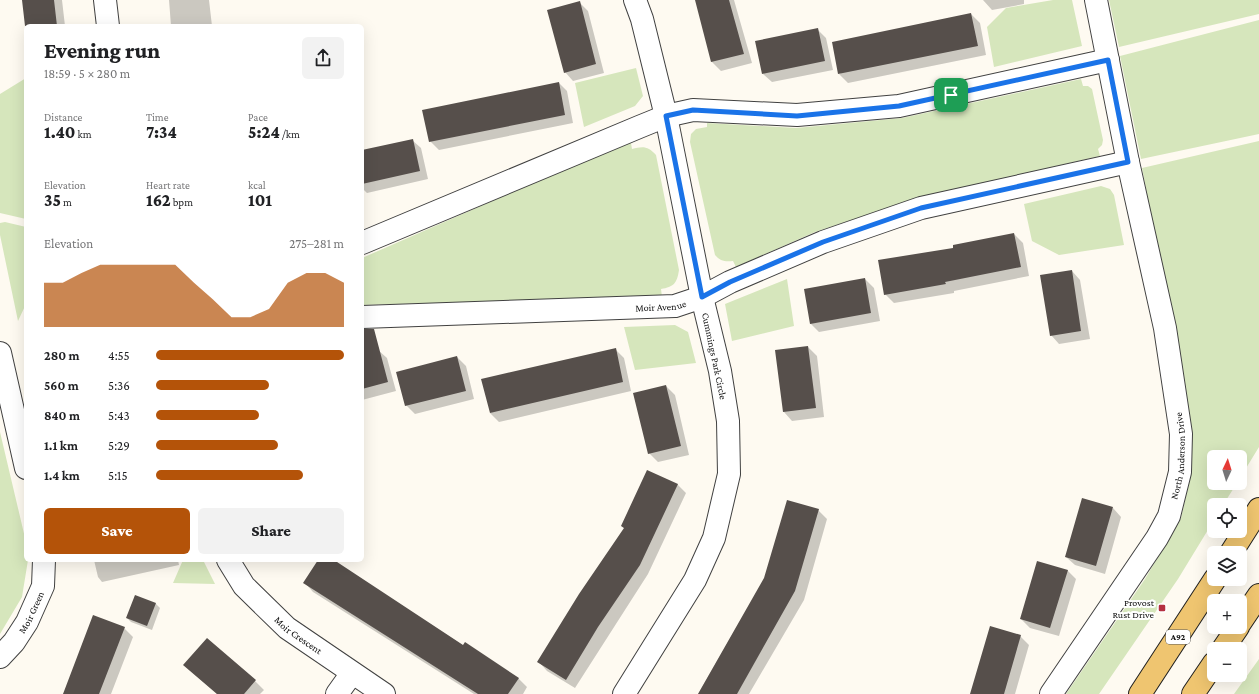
<!DOCTYPE html>
<meta charset="utf-8">
<style>
body{margin:0;font-family:"Crimson Pro",serif;background:#f2f2f2;color:#202124;height:100vh;display:flex;flex-direction:column;font-size:15px;white-space:nowrap}
*{box-sizing:border-box;margin:0}
p{font-size:13px;color:#757577}
.icon{flex:none;width:22px;height:22px;fill:none;stroke:currentColor;stroke-width:2;stroke-linecap:round;stroke-linejoin:round}
.map{position:relative;flex:1;overflow:hidden}
.side{position:absolute;left:24px;top:24px;width:340px;height:538px;display:flex;flex-direction:column;background:#fff;border-radius:6px;box-shadow:0 4px 16px #0002}
.side>*{flex:none}
.needle{width:26px;rotate:4deg}
.controls{position:absolute;left:1207px;top:450px;display:grid;gap:8px}
.controls a{display:grid;place-items:center;width:40px;height:40px;border-radius:6px;background:#fff;box-shadow:0 4px 16px #0002;font-size:20px}
.pin{position:absolute;display:grid;place-items:center;width:34px;height:34px;color:#fff;margin:-17px;border-radius:8px;box-shadow:0 2px 6px #0006}
.round{display:grid;place-items:center;flex:none;width:42px;height:42px;border-radius:6px;background:#f2f2f2}
.summary{display:flex;align-items:center;justify-content:space-between;height:68px;padding:0 20px}
h1{font-size:22px;font-weight:800;line-height:30px}
.stats{display:grid;grid-template-columns:repeat(3,1fr);gap:6px;height:68px;padding:4px 20px}
.stats div{display:grid;align-content:center}
.stats b{font-size:17px;font-weight:800}
.stats small{font-size:11px;font-weight:400}
.stats p{font-size:11px}
.chart{height:112px;padding:8px 20px}
.chart p{display:flex;justify-content:space-between}
.chart svg{width:100%;height:72px;margin-top:4px;fill:#b45309;opacity:.7}
.action{display:flex;gap:8px;margin-top:auto;padding:8px 20px}
.action a{flex:1;height:46px;border-radius:6px;background:#b45309;color:#fff;font-size:16px;font-weight:800;line-height:46px;text-align:center}
.action a+a{background:#f2f2f2;color:#202124}
ul{padding:0 20px;list-style:none;font-size:13px}
li{display:grid;grid-template-columns:64px 48px 1fr;align-items:center;height:30px}
li i{height:10px;border-radius:5px;background:#b45309}
.map>svg:first-child{display:block}
</style>
<div class="map">
<svg width="1259" height="694" viewBox="0 0 1259 694">
<rect width="100%" height="100%" fill="#fefaf1"/>
<path fill="#d6e6bc" d="M 1053,0 L 1072,0 L 1082,46 L 994,67 L 987,27 L 1006,8 Z
M 1109,0 L 1259,0 L 1259,14 L 1119,47 Z
M 1259,20 L 1259,134 L 1141,159 L 1120,56 Z
M 636,68 L 643,96 L 635,106 L 584,127 L 575,83 Z
M 26,78 L 26,219 L 0,213 L 0,94 Z
M 1081,79 L 1083,86 L 1088,86 L 1092,89 L 1103,140 L 1102,145 L 1098,149 L 1100,156 L 922,197 L 815,232 L 736,267 L 733,261 C 725,262 720,261 715,255 L 690,142 L 691,134 L 696,129 L 707,127 L 707,123 L 796,128 L 902,118 Z
M 1259,141 L 1259,447 L 1240,478 L 1240,457 L 1214,457 L 1214,483 L 1237,483 L 1223,505 L 1214,505 L 1214,520 L 1178,579 L 1099,694 L 1066,694 L 1145,579 L 1181,518 L 1191,474 L 1192,432 L 1142,168 Z
M 631,143 L 632,149 C 643,146 648,146 656,155 L 679,270 C 677,283 674,287 661,289 L 662,297 L 362,305 L 362,258 L 611,149 Z
M 1101,186 L 1110,189 L 1114,195 L 1124,245 L 1059,255 L 1032,241 L 1024,204 Z
M 5,222 L 26,227 L 26,304 L 18,321 L 0,235 L 0,223 Z
M 787,279 L 794,326 L 732,341 L 725,304 Z
M 675,325 L 688,332 L 696,363 L 635,370 L 624,327 Z
M 0,432 L 26,542 L 26,560 L 28,560 L 22,597 L 0,634 Z
M 183,560 L 203,560 L 215,584 L 173,583 Z
M 1259,659 L 1259,694 L 1234,694 Z"/>
<path fill="#0003" d="M 23,0 L 62,0 L 65,26 L 26,26 L 26,28 Z
M 169,0 L 209,0 L 212,26 L 171,26 Z
M 696,0 L 734,0 L 752,63 L 721,71 L 712,62 Z
M 983,0 L 1024,0 L 1024,4 L 992,10 Z
M 579,2 L 588,11 L 604,73 L 573,81 L 565,72 Z
M 971,14 L 980,23 L 986,55 L 848,83 L 839,74 Z
M 817,29 L 826,38 L 833,70 L 772,82 L 763,74 Z
M 559,83 L 567,91 L 573,123 L 439,150 L 430,141 Z
M 412,140 L 421,148 L 428,179 L 367,193 L 362,188 L 362,151 Z
M 1014,234 L 1023,243 L 1029,276 L 954,291 L 954,293 L 894,303 L 885,294 L 954,249 Z
M 1072,271 L 1080,280 L 1090,339 L 1059,344 L 1051,335 Z
M 865,279 L 874,288 L 880,321 L 819,332 L 810,323 Z
M 808,347 L 817,356 L 824,417 L 792,421 L 784,412 Z
M 615,349 L 624,358 L 631,391 L 499,422 L 490,413 Z
M 378,350 L 387,358 L 396,391 L 362,400 L 362,354 Z
M 457,357 L 466,366 L 474,399 L 415,414 L 406,405 Z
M 666,386 L 675,395 L 689,455 L 658,462 L 649,453 Z
M 677,484 L 686,493 L 648,574 L 575,688 L 547,671 L 539,662 L 625,529 L 622,526 Z
M 1113,508 L 1121,517 L 1105,574 L 1075,565 L 1066,557 Z
M 818,510 L 827,519 L 804,600 L 749,694 L 698,694 L 765,578 Z
M 94,560 L 178,560 L 179,565 L 102,582 L 98,577 Z
M 320,560 L 332,560 L 464,646 L 518,678 L 527,687 L 523,694 L 474,694 L 313,592 L 305,583 Z
M 1067,570 L 1076,579 L 1059,636 L 1030,628 L 1021,619 Z
M 135,596 L 156,604 L 160,608 L 152,630 L 131,622 L 127,618 Z
M 124,628 L 133,637 L 111,694 L 63,694 Z
M 1020,636 L 1029,645 L 1015,694 L 985,694 Z
M 184,665 L 255,681 L 264,690 L 260,694 L 217,694 Z"/>
<path fill="#564f4b" d="M 22,0 L 54,0 L 57,26 L 25,26 Z
M 695,0 L 729,0 L 744,54 L 711,62 Z
M 580,1 L 596,64 L 564,73 L 547,10 Z
M 971,13 L 978,46 L 838,74 L 832,42 Z
M 818,28 L 825,61 L 762,74 L 755,41 Z
M 559,82 L 565,115 L 429,142 L 422,110 Z
M 413,139 L 420,171 L 362,184 L 362,150 Z
M 1014,233 L 1021,267 L 945,282 L 946,284 L 884,295 L 878,260 L 953,248 L 953,245 Z
M 1072,270 L 1081,331 L 1050,336 L 1040,275 Z
M 865,278 L 871,313 L 810,324 L 804,289 Z
M 362,329 L 374,329 L 388,382 L 362,389 Z
M 808,346 L 816,408 L 783,412 L 775,350 Z
M 616,348 L 623,382 L 490,413 L 481,379 Z
M 457,356 L 466,391 L 405,406 L 396,372 Z
M 666,385 L 681,446 L 648,454 L 633,393 Z
M 647,470 L 678,484 L 640,565 L 598,627 L 566,680 L 537,662 L 579,594 L 624,528 L 621,526 Z
M 1082,498 L 1113,507 L 1096,566 L 1065,557 Z
M 787,500 L 819,509 L 795,591 L 737,694 L 698,694 L 764,578 Z
M 318,560 L 334,560 L 463,645 L 465,642 L 519,678 L 508,694 L 478,694 L 303,583 Z
M 1037,561 L 1068,570 L 1050,628 L 1020,619 Z
M 135,595 L 156,603 L 147,626 L 126,618 Z
M 93,615 L 125,627 L 99,694 L 63,694 Z
M 990,626 L 1021,635 L 1004,694 L 970,694 Z
M 207,638 L 256,680 L 244,694 L 217,694 L 183,665 Z"/>
<g fill="none" stroke-linecap="round" stroke-linejoin="round">
<g stroke="#414141" stroke-width="24">
<g id="minor">
<path d="M 105,0 L 108,26"/>
<path d="M 362,243 L 639,127 L 666,116 L 693,110 L 797,115 L 899,106 L 1108,60"/>
<path id="s1" d="M 362,317 L 675,306 L 702,297 L 730,282 L 823,242 L 921,208 L 1128,162"/>
<path d="M 0,353 L 26,468"/>
<path id="s2" d="M 228,560 L 244,586 L 287,628 L 384,694"/>
<path id="s3" d="M 0,657 L 14,642 L 27,622 L 43,586 L 44,560"/>
<path d="M 337,694 L 352,673"/>
<path d="M 624,694 L 695,580 L 714,538 L 729,474 L 728,421 L 720,371 L 702,297 L 666,116 L 642,19 L 635,0"/>
<path id="s4" d="M 1051,694 L 1157,538 L 1169,516 L 1180,472 L 1181,434 L 1165,328 L 1128,162 L 1096,0"/>
</g>
</g>
<g stroke="#1f1f1f" stroke-width="24">
<path id="primary" d="M 1231,553 L 1259,509
M 1240,623 L 1259,595
M 1223,649 L 1238,627
M 1140,694 L 1215,579
M 1193,694 L 1214,663"/>
</g>
<use href="#minor" stroke="#fff" stroke-width="22"/>
<use href="#primary" stroke="#efc570" stroke-width="22"/>
</g>
<g fill="none" stroke-linecap="round" stroke-linejoin="round">
<g stroke="#fff" stroke-width="8">
<path id="route" d="M 1108,60 L 1128,162 L 921,208 L 823,242 L 730,282 L 702,297 L 666,116 L 693,110 L 797,116 L 899,106 Z"/>
</g>
<use href="#route" stroke="#1a73e8" stroke-width="5"/>
</g>
<rect fill="#b53041" stroke="#fff" stroke-width="1.5" x="1158" y="604" width="8" height="8" rx="2"/>
<g text-anchor="middle" stroke-width="4" stroke-linejoin="round" paint-order="stroke">
<rect fill="#fff" stroke="#565656" stroke-width="1" x="1166" y="630" width="24" height="14" rx="3"/>
<g font-size="9" font-weight="bold" fill="#0e0e0e">
<text x="1178" y="640">A92</text>
</g>
<g font-size="10" fill="#0e0e0e" stroke="#fff">
<text dy="4" stroke="none"><textPath href="#s1" startOffset="299">Moir Avenue</textPath></text>
<text transform="translate(715 356) rotate(78)" y="4">Cummings Park Circle</text>
<text dy="4" stroke="none"><textPath href="#s4" startOffset="275">North Anderson Drive</textPath></text>
<text dy="4" stroke="none"><textPath href="#s3" startOffset="55">Moir Green</textPath></text>
<text dy="4" stroke="none"><textPath href="#s2" startOffset="104">Moir Crescent</textPath></text>
</g>
<g font-size="10" fill="#0e0e0e" stroke="#fff" text-anchor="end">
<text x="1154" y="606">Provost<tspan x="1154" dy="12">Rust Drive</tspan></text>
</g>
</g>
</svg>
<div class="controls">
<a><svg class="needle" viewBox="-14 -14 28 28"><path d="M0-13l5 13h-10z" fill="#e53935"/><path d="M0 13l5-13h-10z" fill="#757577"/></svg></a>
<a><svg class="icon" aria-label="locate" viewBox="0 0 24 24"><circle cx="12" cy="12" r="6"/><path d="M12 2v4M12 18v4M2 12h4M18 12h4"/></svg></a>
<a><svg class="icon" aria-label="layers" viewBox="0 0 24 24"><path d="M12 4l9 5-9 5-9-5zM3 14l9 5 9-5"/></svg></a>
<a>+</a>
<a>−</a>
</div>
<div class="pin" style="left:951px;top:95px;background:#1e9e55"><svg class="icon" aria-label="arrive" viewBox="0 0 24 24"><path d="M6 21V4h12l-3 4 3 4H6"/></svg></div>
<section class="side">
<div class="summary"><div><h1>Evening run</h1><p>18:59 · 5 × 280 m</p></div><a class="round"><svg class="icon" aria-label="share" viewBox="0 0 24 24"><path d="M12 15V3M7 8l5-5 5 5M5 13v7h14v-7"/></svg></a></div>
<div class="stats">
<div><p>Distance</p><b>1.40<small> km</small></b></div>
<div><p>Time</p><b>7:34</b></div>
<div><p>Pace</p><b>5:24<small> /km</small></b></div>
</div>
<div class="stats">
<div><p>Elevation</p><b>35<small> m</small></b></div>
<div><p>Heart rate</p><b>162<small> bpm</small></b></div>
<div><p>kcal</p><b>101</b></div>
</div>
<div class="chart"><p><span>Elevation</span>275–281 m</p>
<svg viewBox="0 0 160 44" preserveAspectRatio="none"><path d="M0 44V17L10 17L20 11L30 6L40 6L50 6L60 6L70 6L80 17L90 27L100 38L110 38L120 33L130 17L140 11L150 11L160 17V44z"/></svg>
</div>
<ul>
<li><b>280 m</b>4:55<i style="width:100%"></i></li>
<li><b>560 m</b>5:36<i style="width:60%"></i></li>
<li><b>840 m</b>5:43<i style="width:55%"></i></li>
<li><b>1.1 km</b>5:29<i style="width:65%"></i></li>
<li><b>1.4 km</b>5:15<i style="width:78%"></i></li>
</ul>
<div class="action"><a>Save</a><a>Share</a></div>
</section>
</div>
